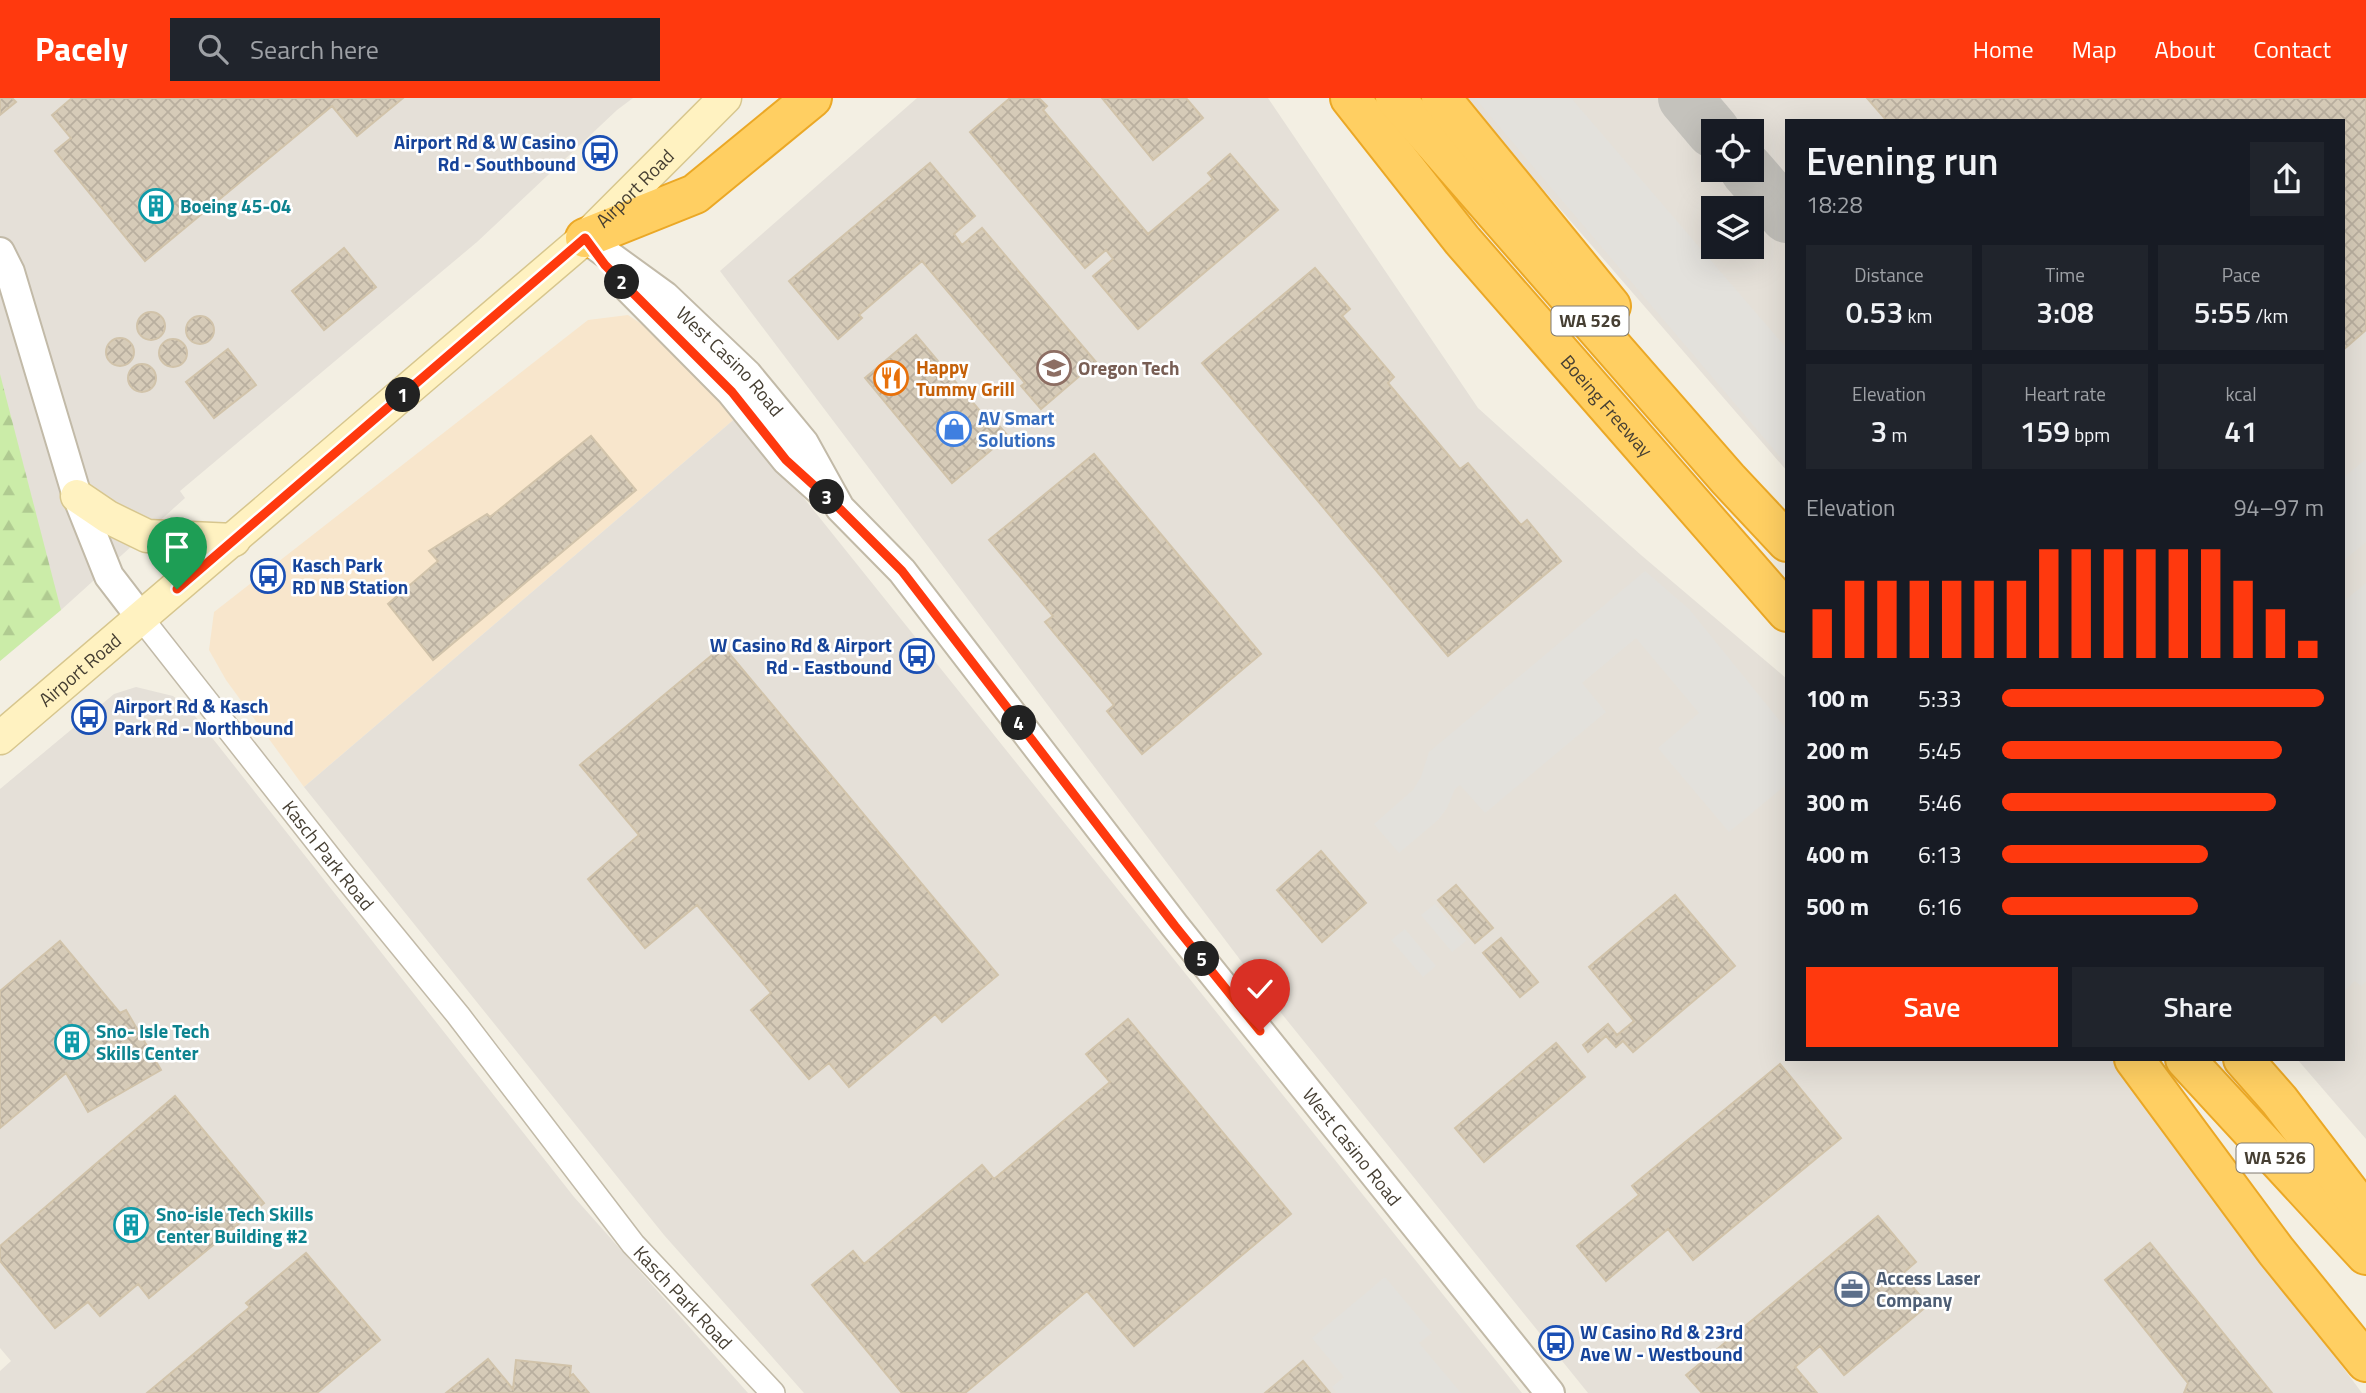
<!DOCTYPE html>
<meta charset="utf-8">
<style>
body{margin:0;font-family:"Titillium Web",sans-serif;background:#20242c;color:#f1f3f6;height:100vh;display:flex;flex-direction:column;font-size:26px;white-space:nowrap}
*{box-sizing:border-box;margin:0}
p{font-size:23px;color:#9ea1a6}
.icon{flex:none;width:38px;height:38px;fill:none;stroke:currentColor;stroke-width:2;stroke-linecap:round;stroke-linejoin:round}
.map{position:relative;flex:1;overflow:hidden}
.details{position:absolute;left:1785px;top:21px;width:560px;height:942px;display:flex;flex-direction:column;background:#171b24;border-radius:0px;box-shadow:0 7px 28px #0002}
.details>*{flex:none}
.fabs{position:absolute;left:1701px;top:21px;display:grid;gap:14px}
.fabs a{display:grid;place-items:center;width:63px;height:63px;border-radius:0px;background:#171b24;box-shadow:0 7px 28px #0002;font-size:35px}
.pin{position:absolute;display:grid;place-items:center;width:60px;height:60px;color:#fff;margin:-72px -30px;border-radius:50% 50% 50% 0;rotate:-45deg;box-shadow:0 0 7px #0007}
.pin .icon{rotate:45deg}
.km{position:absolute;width:35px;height:35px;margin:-18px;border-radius:50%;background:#222;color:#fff;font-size:19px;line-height:35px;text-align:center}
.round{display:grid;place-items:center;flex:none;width:74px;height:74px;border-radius:0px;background:#20242c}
.overview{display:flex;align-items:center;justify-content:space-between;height:119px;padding:0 21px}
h1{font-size:38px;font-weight:600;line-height:52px}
.stats{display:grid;grid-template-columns:repeat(3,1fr);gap:10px;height:119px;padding:7px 21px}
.stats div{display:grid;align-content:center;border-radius:0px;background:#20242c;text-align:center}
.stats b{font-size:30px;font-weight:600}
.stats small{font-size:19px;font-weight:400}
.stats p{font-size:19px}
.chart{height:196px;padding:14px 21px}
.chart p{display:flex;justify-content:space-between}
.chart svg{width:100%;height:126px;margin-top:7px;stroke:#ff390e;stroke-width:6}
.button{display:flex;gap:14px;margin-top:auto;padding:14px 21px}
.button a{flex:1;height:80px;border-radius:0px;background:#ff390e;color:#fff;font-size:28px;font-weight:600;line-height:80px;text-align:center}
.button a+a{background:#20242c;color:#f1f3f6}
ul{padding:0 21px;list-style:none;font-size:23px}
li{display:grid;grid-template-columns:112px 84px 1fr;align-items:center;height:52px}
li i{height:18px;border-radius:9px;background:#ff390e}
header{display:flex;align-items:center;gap:42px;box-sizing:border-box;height:98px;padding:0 35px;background:#ff390e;color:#fff}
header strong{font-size:33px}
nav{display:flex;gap:38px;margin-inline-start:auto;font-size:24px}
.search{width:490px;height:63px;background:#20242c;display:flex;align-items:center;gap:18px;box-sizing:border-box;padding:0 24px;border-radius:0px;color:#9ea1a6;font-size:26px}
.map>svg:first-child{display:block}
</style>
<header>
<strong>Pacely</strong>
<div class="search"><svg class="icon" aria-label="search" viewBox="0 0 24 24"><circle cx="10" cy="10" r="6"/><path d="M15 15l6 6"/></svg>Search here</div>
<nav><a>Home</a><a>Map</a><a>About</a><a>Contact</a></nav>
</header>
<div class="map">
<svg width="2366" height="1295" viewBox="0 0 2366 1295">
<defs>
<pattern id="forest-firs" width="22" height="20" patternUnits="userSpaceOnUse" patternTransform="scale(1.75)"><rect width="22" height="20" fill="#cbeca8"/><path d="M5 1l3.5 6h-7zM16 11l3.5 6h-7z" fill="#b0cb91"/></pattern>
<pattern id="building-cross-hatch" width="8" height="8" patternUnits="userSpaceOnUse" patternTransform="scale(1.75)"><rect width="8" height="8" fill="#d6cbb8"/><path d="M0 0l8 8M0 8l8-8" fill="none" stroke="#b9af9f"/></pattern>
</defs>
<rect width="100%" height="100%" fill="#f3efe3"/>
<path fill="#f8e6cc" d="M 628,217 L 679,251 L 738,318 L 304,689 L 226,582 L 209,552 L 214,514 L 588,222 Z"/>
<path fill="#e5e0d8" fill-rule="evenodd" d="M 0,0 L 633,0 L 617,12 L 477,144 L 180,393 L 185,400 L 61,512 L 0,563 Z
M 917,0 L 1268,0 L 1478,310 L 1641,457 L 1787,581 L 1787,961 L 2113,961 L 2362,1295 L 1588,1295 L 1269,900 L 720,173 Z
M 1464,0 L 2366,0 L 2366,1041 L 2297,961 L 2343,961 L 2343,23 L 1787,23 L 1787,373 ZM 1713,33 L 1752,33 L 1752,72 L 1713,72 ZM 1713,110 L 1752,110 L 1752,149 L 1713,149 Z
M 738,318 L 1522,1295 L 804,1295 L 664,1137 L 304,689 Z
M 136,589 L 173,598 L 191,613 L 574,1099 L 748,1295 L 0,1295 L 0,1273 L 11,1263 L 0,1250 L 0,691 L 114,596 Z"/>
<path fill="url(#forest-firs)" d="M 0,276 L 61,512 L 0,563 Z"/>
<path fill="#e3e1dc" d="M 1475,0 L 1571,0 L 1787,251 L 1787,367 Z
M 2366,361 L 2366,444 L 2343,463 L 2343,380 Z
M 1645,473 L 1689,511 L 1787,632 L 1787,686 L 1729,734 L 1658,650 L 1699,615 L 1636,540 L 1582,585 L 1606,614 L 1485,715 L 1460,687 L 1455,691 L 1447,710 L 1438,722 L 1399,755 L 1374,726 L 1413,692 L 1421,679 L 1429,654 Z
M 2366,485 L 2366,884 L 2361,888 L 2355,883 L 2343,894 L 2343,504 Z
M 1435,806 L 1466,843 L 1452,854 L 1421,817 Z
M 1405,831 L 1436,868 L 1423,879 L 1391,842 Z
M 1385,1179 L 1432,1235 L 1419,1245 L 1461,1295 L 1337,1295 L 1332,1289 L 1344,1279 L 1312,1240 Z"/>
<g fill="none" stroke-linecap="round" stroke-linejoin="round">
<path stroke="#c4c2bc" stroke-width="54" d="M 1685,0 L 1713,33
M 1747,72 L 1787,118"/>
</g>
<path fill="url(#building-cross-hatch)" stroke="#d1c3aa" stroke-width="2" d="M 0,0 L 12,0 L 16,4 L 0,17 Z
M 72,0 L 403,0 L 357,38 L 332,8 L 145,163 L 55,53 L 71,40 L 52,17 Z
M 1010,0 L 1039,0 L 1047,8 L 1043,12 L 1148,136 L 1213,81 L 1208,75 L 1230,56 L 1278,112 L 1138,231 L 1093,178 L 1113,161 L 1106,152 L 1085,170 L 970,34 Z
M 1102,0 L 1186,0 L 1203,20 L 1153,62 Z
M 1867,0 L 2366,0 L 2366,232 L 2343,252 L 2343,23 L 1887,23 Z
M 930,65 L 975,118 L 954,136 L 962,147 L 982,130 L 1096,264 L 1041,311 L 1021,288 L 1025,285 L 922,163 L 859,217 L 862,220 L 838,241 L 789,183 Z
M 344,150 L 376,189 L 324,232 L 292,193 Z
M 1315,170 L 1350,211 L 1342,218 L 1394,279 L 1388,285 L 1460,371 L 1468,365 L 1521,427 L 1527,422 L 1561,463 L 1448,558 L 1202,265 Z
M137 228a14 14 0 1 1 28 0a14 14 0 1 1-28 0Z
M186 232a14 14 0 1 1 28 0a14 14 0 1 1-28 0Z
M 916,237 L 985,319 L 989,316 L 1008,338 L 952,385 L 865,280 Z
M106 254a14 14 0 1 1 28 0a14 14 0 1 1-28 0Z
M159 255a14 14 0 1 1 28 0a14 14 0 1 1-28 0Z
M 228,251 L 256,287 L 214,320 L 186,284 Z
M128 280a14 14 0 1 1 28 0a14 14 0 1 1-28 0Z
M 591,338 L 636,392 L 433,562 L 388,506 L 438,463 L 429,453 L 487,416 L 490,419 Z
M 1094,356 L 1261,556 L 1142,656 L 1107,613 L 1114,607 L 1045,524 L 1053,518 L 989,442 Z
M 723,548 L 998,877 L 942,924 L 935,916 L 849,989 L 829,965 L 809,981 L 751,912 L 771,895 L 697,807 L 645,850 L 588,781 L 639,737 L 580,667 Z
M 1321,753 L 1366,805 L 1322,844 L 1277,792 Z
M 1456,787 L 1493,830 L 1475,845 L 1438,802 Z
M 1675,797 L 1735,868 L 1633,954 L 1623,943 L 1616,949 L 1606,938 L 1588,954 L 1583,947 L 1608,926 L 1617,937 L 1634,923 L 1589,869 Z
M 1501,840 L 1538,884 L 1520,899 L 1483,855 Z
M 60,843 L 120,915 L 126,912 L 161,972 L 88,1014 L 66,975 L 0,1030 L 0,893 Z
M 1128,921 L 1291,1116 L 1134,1248 L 1087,1193 L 965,1295 L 902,1295 L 812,1187 L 853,1153 L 864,1166 L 982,1067 L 994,1081 L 1110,984 L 1086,956 Z
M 1556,945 L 1585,979 L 1484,1064 L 1455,1030 Z
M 1780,966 L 1841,1040 L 1693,1162 L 1668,1131 L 1606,1183 L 1577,1148 L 1639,1097 L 1632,1088 Z
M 175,998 L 264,1105 L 149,1200 L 138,1186 L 100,1218 L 88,1204 L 55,1230 L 0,1163 L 0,1148 Z
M 1878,1118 L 1916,1164 L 1902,1176 L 1928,1207 L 1844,1277 L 1820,1248 L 1795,1269 L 1817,1295 L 1702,1295 L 1686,1277 Z
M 2150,1145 L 2272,1295 L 2184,1295 L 2188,1285 L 2105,1182 Z
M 306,1155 L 380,1242 L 317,1295 L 147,1295 L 250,1209 L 246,1205 Z
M 488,1261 L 513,1291 L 516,1262 L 571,1268 L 570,1278 L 573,1276 L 589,1295 L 446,1295 Z
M 1303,1263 L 1330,1295 L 1265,1295 Z"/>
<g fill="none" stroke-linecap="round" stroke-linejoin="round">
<g stroke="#c2baa8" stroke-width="26">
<g id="minor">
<path id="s1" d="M 142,521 L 341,774 L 458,917 L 633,1146 L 773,1295"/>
</g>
</g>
<g stroke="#c2baa8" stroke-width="32">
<g id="tertiary">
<path id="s2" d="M 585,140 L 665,198 L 747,276 L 804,345 L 840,410 L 902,473 L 1175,828 L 1550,1295"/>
<path d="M 0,154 L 10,174 L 77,398 L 109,478 L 142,521"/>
<path d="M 624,186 L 731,294 L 786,362 L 825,397"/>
</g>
</g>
<g stroke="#d7c68e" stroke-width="35">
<g id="secondary">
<path d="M 77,398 L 108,419 L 147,438 L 234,442"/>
<path id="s3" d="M 0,640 L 585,140 L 725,0"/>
</g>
</g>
<g stroke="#eba826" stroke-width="42">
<g id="motorway">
<path id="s4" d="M 1350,0 L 1462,142 L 1787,514"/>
<path d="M 1395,0 L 1728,381 L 1787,444"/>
<path d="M 1441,0 L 1611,208"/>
<path d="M 585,140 L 695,96 L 812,0"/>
<path d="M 2134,961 L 2276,1153 L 2366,1264"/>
<path d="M 2185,961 L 2366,1157"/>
<path d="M 2243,961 L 2279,1002 L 2366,1116"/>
</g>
</g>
<use href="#minor" stroke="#fff" stroke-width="23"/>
<use href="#tertiary" stroke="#fff" stroke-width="28"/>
<use href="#secondary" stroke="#fff2c1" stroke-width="32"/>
<use href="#motorway" stroke="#ffcf62" stroke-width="38"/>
</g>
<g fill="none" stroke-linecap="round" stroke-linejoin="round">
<g stroke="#fff" stroke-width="14">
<path id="route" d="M 177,491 L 585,140 L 605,167 L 732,294 L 786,362 L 840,411 L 902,473 L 1175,828 L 1260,933"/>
</g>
<use href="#route" stroke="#ff390e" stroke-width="9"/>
</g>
<defs>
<g id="bus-ring" transform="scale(1.75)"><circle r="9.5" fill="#fff" stroke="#1a4fb4" stroke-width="1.5"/><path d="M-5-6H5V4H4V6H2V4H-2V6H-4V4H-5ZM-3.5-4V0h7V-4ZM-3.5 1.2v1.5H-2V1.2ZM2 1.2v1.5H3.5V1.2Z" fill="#1a4fb4"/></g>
<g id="building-ring" transform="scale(1.75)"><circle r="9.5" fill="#fff" stroke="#0f9aa8" stroke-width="1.5"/><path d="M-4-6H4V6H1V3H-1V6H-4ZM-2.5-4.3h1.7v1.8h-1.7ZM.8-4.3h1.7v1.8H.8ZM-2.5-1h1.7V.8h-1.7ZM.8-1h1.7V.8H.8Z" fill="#0f9aa8"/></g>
<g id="school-ring" transform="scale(1.75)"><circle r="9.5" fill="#fff" stroke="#8d6e63" stroke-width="1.5"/><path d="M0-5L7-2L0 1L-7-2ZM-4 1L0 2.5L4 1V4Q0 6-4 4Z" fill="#8d6e63"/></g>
<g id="restaurant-ring" transform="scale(1.75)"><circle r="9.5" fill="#fff" stroke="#e8710a" stroke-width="1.5"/><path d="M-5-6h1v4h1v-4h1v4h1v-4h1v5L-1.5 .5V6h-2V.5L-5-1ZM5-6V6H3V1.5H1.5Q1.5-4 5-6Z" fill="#e8710a"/></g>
<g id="shop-ring" transform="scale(1.75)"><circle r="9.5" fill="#fff" stroke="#3f7fe0" stroke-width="1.5"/><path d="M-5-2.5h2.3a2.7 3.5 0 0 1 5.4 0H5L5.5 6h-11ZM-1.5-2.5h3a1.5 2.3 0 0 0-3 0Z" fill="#3f7fe0"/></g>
<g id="office-ring" transform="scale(1.75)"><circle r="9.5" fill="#fff" stroke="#5c6f8a" stroke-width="1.5"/><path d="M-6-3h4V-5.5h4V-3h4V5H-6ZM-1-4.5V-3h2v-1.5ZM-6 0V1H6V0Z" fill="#5c6f8a"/></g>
</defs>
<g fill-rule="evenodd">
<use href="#bus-ring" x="600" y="55"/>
<use href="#building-ring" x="156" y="108"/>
<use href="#school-ring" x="1054" y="270"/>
<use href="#restaurant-ring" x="891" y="280"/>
<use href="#shop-ring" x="954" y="331"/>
<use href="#bus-ring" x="268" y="478"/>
<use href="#bus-ring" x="917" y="558"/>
<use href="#bus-ring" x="89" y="619"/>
<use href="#building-ring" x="72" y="944"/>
<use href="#building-ring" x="131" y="1127"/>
<use href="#office-ring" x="1852" y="1191"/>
<use href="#bus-ring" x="1556" y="1245"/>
</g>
<g text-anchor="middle" stroke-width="5" stroke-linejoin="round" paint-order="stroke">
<g fill="#fff" stroke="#7e7970" stroke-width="2">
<rect x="1551.5" y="208.5" width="77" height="29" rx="5"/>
<rect x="2236.5" y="1045.5" width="77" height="29" rx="5"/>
</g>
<g font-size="18" font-weight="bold" fill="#463f33">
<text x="1590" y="229">WA 526</text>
<text x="2275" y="1066">WA 526</text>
</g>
<g font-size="19" font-weight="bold" fill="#164399" stroke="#fff" text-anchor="start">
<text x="576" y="51" text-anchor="end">Airport Rd &amp; W Casino<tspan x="576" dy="22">Rd - Southbound</tspan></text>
<text x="292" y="474">Kasch Park<tspan x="292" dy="22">RD NB Station</tspan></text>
<text x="892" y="554" text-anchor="end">W Casino Rd &amp; Airport<tspan x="892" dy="22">Rd - Eastbound</tspan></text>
<text x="114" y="615">Airport Rd &amp; Kasch<tspan x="114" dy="22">Park Rd - Northbound</tspan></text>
<text x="1580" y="1241">W Casino Rd &amp; 23rd<tspan x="1580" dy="22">Ave W - Westbound</tspan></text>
</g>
<g font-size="19" fill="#463f33" stroke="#fff">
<text dy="7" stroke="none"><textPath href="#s3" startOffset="840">Airport Road</textPath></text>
<text dy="7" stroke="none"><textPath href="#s2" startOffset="191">West Casino Road</textPath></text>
<text dy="7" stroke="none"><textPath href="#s4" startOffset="401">Boeing Freeway</textPath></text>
<text dy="7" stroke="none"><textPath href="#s3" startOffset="105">Airport Road</textPath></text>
<text dy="7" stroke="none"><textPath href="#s1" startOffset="301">Kasch Park Road</textPath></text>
<text dy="7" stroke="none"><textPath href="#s2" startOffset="1195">West Casino Road</textPath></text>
<text dy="7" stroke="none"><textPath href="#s1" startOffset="868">Kasch Park Road</textPath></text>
</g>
<g font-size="19" font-weight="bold" fill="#0d838f" stroke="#fff" text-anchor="start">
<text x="180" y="115">Boeing 45-04</text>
<text x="96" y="940">Sno- Isle Tech<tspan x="96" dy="22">Skills Center</tspan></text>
<text x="156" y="1123">Sno-isle Tech Skills<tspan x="156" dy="22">Center Building #2</tspan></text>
</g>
<g font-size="19" font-weight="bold" fill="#c56008" stroke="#fff" text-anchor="start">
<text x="916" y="276">Happy<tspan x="916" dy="22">Tummy Grill</tspan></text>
</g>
<g font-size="19" font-weight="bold" fill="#785e54" stroke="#fff" text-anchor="start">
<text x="1078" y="277">Oregon Tech</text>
</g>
<g font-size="19" font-weight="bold" fill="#366cbe" stroke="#fff" text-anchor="start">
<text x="978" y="327">AV Smart<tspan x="978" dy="22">Solutions</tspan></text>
</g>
<g font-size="19" font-weight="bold" fill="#4e5e75" stroke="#fff" text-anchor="start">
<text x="1876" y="1187">Access Laser<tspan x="1876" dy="22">Company</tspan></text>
</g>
</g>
</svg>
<div class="fabs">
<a><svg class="icon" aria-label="locate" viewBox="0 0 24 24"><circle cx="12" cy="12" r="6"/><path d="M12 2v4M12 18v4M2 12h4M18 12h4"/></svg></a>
<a><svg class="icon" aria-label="layers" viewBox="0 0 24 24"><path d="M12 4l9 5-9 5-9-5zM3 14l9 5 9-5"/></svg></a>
</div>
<div class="pin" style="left:177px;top:491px;background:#1e9e55"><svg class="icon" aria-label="arrive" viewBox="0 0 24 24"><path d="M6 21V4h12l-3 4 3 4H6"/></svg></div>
<div class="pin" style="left:1260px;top:933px;background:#d93025"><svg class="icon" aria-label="check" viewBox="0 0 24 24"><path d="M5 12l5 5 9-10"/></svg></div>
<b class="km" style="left:403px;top:297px">1</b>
<b class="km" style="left:622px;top:184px">2</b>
<b class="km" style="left:827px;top:399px">3</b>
<b class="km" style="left:1019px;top:625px">4</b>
<b class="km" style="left:1202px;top:861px">5</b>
<section class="details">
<div class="overview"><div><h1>Evening run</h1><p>18:28</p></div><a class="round"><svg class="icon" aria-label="share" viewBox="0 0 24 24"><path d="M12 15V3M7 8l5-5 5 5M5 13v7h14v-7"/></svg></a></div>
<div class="stats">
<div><p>Distance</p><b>0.53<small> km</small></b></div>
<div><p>Time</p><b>3:08</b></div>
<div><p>Pace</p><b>5:55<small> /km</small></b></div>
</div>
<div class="stats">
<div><p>Elevation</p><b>3<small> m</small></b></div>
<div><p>Heart rate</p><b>159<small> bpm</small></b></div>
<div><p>kcal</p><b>41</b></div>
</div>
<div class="chart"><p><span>Elevation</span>94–97 m</p>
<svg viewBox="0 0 160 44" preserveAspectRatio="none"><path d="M5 44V27M15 44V17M25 44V17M35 44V17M45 44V17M55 44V17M65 44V17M75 44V6M85 44V6M95 44V6M105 44V6M115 44V6M125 44V6M135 44V17M145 44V27M155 44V38"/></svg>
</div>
<ul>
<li><b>100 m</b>5:33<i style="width:100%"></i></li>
<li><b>200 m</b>5:45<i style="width:87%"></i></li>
<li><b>300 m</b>5:46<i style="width:85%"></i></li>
<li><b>400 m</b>6:13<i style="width:64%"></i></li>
<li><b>500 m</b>6:16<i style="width:61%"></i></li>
</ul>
<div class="button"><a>Save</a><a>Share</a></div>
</section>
</div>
